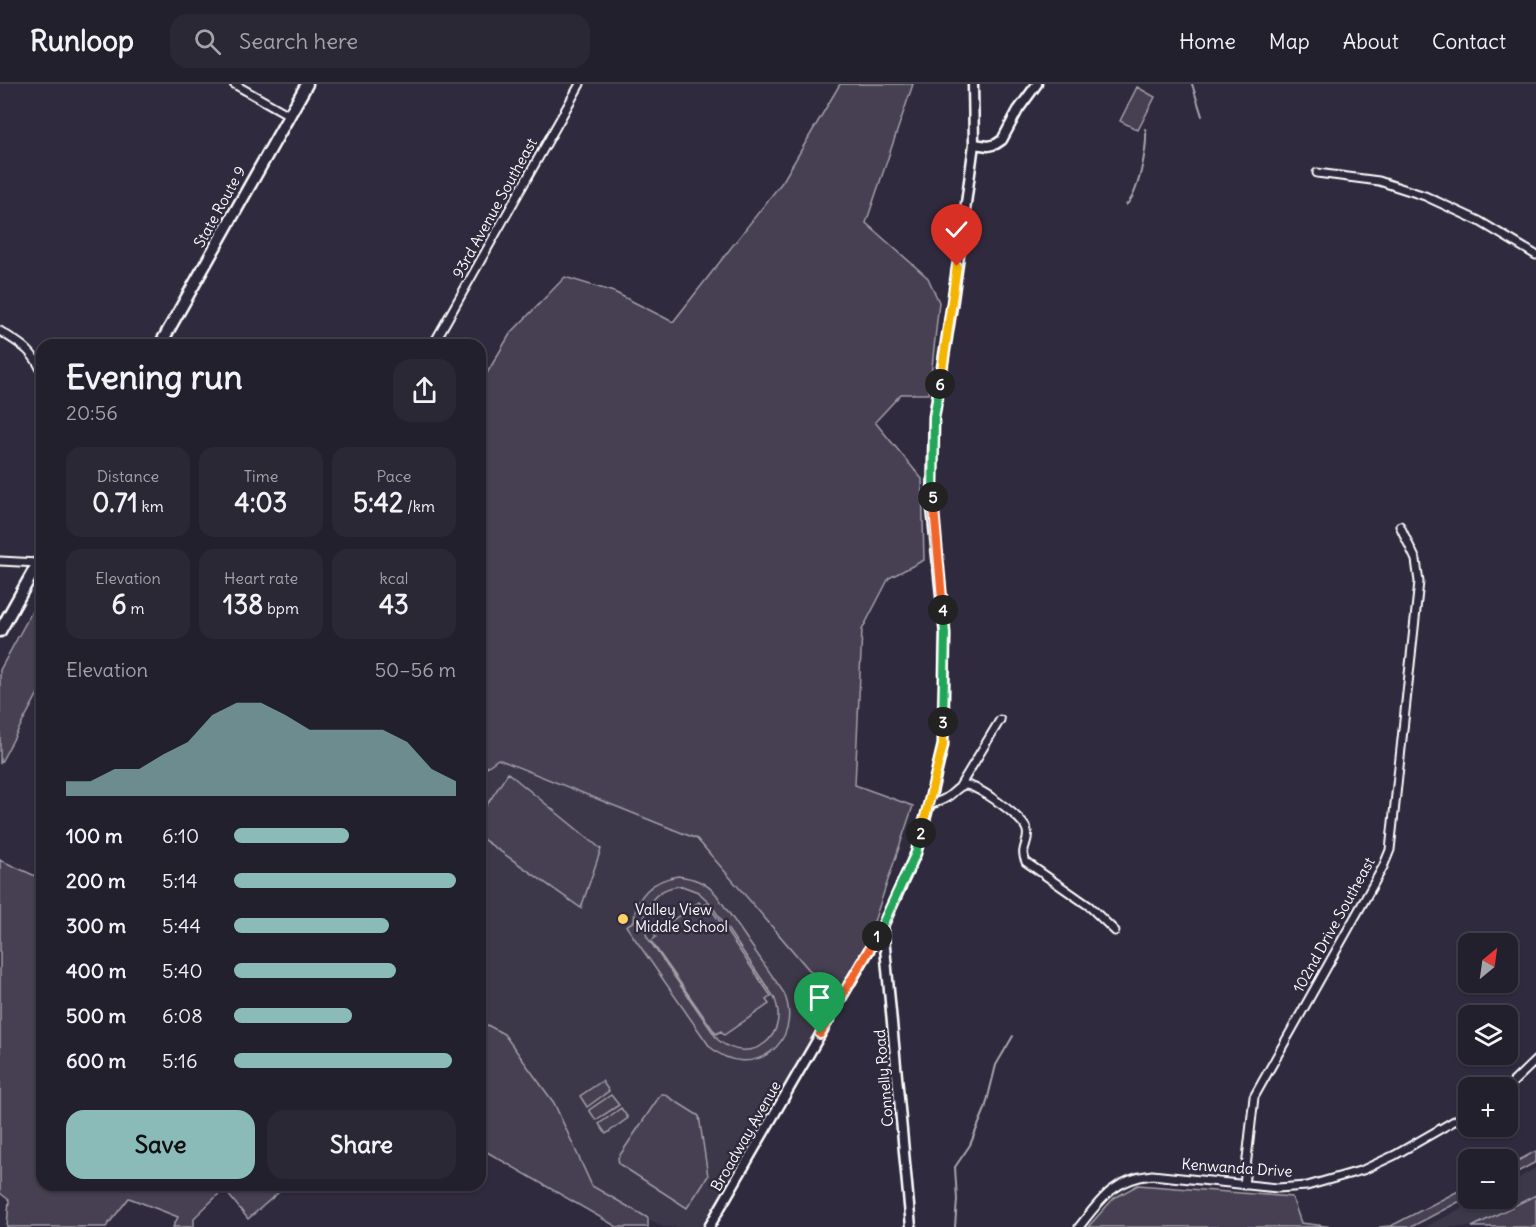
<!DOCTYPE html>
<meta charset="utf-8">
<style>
body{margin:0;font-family:Delius,sans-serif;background:#2b2836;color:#f1f3f6;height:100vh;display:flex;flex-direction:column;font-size:22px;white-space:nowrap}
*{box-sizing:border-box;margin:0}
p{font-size:20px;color:#a3a3aa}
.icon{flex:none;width:33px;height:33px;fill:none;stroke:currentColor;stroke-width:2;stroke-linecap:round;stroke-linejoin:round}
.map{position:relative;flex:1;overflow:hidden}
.sheet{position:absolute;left:36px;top:255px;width:450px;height:852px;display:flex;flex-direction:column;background:#23202e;border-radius:18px;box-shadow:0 2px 4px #0004,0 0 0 2px #403e4a}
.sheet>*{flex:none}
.needle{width:39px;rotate:29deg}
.buttons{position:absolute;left:1458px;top:849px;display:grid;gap:12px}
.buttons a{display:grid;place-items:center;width:60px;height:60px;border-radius:12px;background:#23202e;box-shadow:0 2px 4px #0004,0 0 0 2px #403e4a;font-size:30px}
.pin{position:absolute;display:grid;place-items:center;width:51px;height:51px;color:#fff;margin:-62px -26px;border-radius:50% 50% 50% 0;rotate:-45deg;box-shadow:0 0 6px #0007}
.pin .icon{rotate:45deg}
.km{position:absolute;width:30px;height:30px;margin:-15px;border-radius:50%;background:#222;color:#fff;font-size:16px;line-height:30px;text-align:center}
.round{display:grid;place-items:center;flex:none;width:63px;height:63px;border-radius:18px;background:#2b2836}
.headline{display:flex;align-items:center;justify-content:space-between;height:102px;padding:0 30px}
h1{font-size:33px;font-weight:700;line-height:45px}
.stats{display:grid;grid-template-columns:repeat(3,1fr);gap:9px;height:102px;padding:6px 30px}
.stats div{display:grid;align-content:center;border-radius:15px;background:#2b2836;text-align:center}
.stats b{font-size:26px;font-weight:700}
.stats small{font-size:16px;font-weight:400}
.stats p{font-size:16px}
.chart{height:168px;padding:12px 30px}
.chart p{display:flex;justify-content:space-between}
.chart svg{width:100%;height:108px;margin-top:6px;fill:#8bbbb9;opacity:.7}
.action{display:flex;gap:12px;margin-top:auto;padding:12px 30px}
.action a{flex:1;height:69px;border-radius:18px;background:#8bbbb9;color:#111;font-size:24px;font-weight:700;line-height:69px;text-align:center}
.action a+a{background:#2b2836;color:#f1f3f6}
ul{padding:0 30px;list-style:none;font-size:20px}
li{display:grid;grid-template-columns:96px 72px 1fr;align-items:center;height:45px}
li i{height:15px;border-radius:8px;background:#8bbbb9}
header{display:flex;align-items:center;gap:36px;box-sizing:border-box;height:84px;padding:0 30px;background:#23202e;border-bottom:2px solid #403e4a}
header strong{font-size:28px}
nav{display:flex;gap:33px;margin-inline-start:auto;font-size:21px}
.search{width:420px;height:54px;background:#2b2836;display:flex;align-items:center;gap:15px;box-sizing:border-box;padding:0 21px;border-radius:18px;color:#a3a3aa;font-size:22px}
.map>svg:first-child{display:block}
</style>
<header>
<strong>Runloop</strong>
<div class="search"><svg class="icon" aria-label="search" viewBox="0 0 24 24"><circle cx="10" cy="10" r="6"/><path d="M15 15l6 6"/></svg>Search here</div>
<nav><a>Home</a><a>Map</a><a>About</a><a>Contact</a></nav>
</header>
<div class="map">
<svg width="1536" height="1143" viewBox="0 0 1536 1143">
<rect width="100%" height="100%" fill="#2f2a3d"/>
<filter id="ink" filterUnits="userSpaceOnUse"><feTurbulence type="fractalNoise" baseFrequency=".0167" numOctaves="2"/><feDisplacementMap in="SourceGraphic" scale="12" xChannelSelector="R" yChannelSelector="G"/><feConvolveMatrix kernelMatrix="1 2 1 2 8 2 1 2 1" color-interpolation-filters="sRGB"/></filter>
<g filter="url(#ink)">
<path fill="#3c3749" d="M 498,675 L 697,756 L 834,915 L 703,1143 L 663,1143 L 592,1102 L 554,1019 L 504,950 L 480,937 L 480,688 Z
M 1536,1084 L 1536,1119 L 1490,1143 L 1425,1143 L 1480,1115 L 1508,1114 L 1508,1100 Z"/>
<path fill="#464152" stroke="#a2a0a8" stroke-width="1.5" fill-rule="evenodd" d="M 840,0 L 913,0 L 866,139 L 928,194 L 939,218 L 929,310 L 901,310 L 875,338 L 922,395 L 924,476 L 889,494 L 862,546 L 855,701 L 913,722 L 858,885 L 834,915 L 697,755 L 498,675 L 480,688 L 480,301 L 510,250 L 565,193 L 614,208 L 673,238 L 783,97 Z
M 1137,3 L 1155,13 L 1138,46 L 1120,37 Z
M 42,509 L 42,602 L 0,680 L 0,586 Z
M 508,689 L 601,765 L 581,824 L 480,753 L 480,731 Z
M 0,776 L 42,795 L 42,1101 L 287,1101 L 248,1135 L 224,1105 L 194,1134 L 194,1143 L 173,1143 L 178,1133 L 129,1114 L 106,1143 L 7,1143 L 9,1116 L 0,1109 Z
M 678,792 C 694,794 705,798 716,810 L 784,909 C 805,959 751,999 710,963 L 626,842 L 634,837 C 635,811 653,796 678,792 ZM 682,802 L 698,808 L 709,818 L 774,913 C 791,952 751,983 718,956 L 647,853 C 638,827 654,803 682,802 Z
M 699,818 L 702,822 L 707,819 L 771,912 L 766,916 L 769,920 L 724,951 L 721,947 L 716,950 L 651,857 L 656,853 L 654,849 Z
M 480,937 L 504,950 L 554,1019 L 592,1102 L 648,1134 L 648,1143 L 617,1143 L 480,1064 Z
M 602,997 L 609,1007 L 587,1023 L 580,1012 Z
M 661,1010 L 664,1010 L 699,1032 L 708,1092 L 687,1124 L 619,1080 L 618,1074 Z
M 611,1011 L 619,1021 L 596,1036 L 589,1026 Z
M 621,1024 L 628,1034 L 606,1050 L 599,1040 Z
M 1536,1067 L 1536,1078 L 1508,1093 L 1508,1082 Z
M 1138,1101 L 1292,1113 L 1301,1139 L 1334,1143 L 1088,1143 L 1114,1114 Z
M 1468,1102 L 1468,1113 L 1411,1143 L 1379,1143 L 1391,1142 Z
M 1536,1111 L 1536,1143 L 1472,1143 Z"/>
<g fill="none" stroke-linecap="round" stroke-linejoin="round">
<path stroke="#a7a6ad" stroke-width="2" d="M 1192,0 L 1202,32
M 1126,121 C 1139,110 1147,63 1146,47 L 1145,45
M 955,1143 L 957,1116 L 955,1083 L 970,1061 L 985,1025 L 996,981 L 1013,952"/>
<g stroke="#fff" stroke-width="11">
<path id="minor" d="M 234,0 L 289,31
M 1317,89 L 1379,97 L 1425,112 L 1479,137 L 1536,171
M 0,247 C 20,260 32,265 42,288
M 433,261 L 580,0
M 0,477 L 38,479
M 960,702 L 1000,636
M 929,721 C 935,719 941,717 946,714 C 953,710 958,702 965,701 C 977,701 1025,734 1027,747 C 1030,759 1019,764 1026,778 L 1089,822 L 1115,847
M 1507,1004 L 1536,976
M 1244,1101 L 1254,1013 L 1383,783 L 1390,766 L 1419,498 L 1416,476 L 1400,442
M 1079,1143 C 1101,1115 1114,1095 1152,1091 L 1277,1104 L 1307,1102 L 1363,1086 L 1395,1071 L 1468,1029"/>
</g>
<g stroke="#fff" stroke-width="13">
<path id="tertiary" d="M 974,60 L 988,62 L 996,60 L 1002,56 L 1018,26 L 1037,0
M 883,842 L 911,1143
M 709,1143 L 883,842 L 916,769 L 929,721 L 943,661 L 945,550 L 932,424 L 934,333 L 953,216 L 974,60 L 973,0"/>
</g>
<g stroke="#fff" stroke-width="15">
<path id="primary" d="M 160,261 L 307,0
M 0,547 L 42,472"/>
</g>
<use href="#minor" stroke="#2f2a3d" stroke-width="7"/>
<use href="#tertiary" stroke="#2f2a3d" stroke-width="8"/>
<use href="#primary" stroke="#2f2a3d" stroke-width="10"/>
</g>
</g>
<g fill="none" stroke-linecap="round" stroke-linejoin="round" filter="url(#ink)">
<g stroke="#fff" stroke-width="12">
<path id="split-1" d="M 820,950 L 877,852"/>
</g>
<g stroke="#fff" stroke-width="12">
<path id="split-2" d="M 877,852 L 916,769 L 921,749"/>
</g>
<g stroke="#fff" stroke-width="12">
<path id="split-3" d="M 921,749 L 943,661 L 943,638"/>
</g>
<g stroke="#fff" stroke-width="12">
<path id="split-4" d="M 943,526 L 945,550 L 943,638"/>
</g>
<g stroke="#fff" stroke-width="12">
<path id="split-5" d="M 933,413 L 943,526"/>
</g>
<g stroke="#fff" stroke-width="12">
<path id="split-6" d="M 933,413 L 934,333 L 940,300"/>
</g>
<g stroke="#fff" stroke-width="12">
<path id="split-7" d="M 940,300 L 957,182"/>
</g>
<use href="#split-1" stroke="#f0652b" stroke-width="8"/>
<use href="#split-2" stroke="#22a559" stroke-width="8"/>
<use href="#split-3" stroke="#f5b400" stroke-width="8"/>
<use href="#split-4" stroke="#22a559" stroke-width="8"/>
<use href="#split-5" stroke="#f0652b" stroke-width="8"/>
<use href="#split-6" stroke="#22a559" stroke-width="8"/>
<use href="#split-7" stroke="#f5b400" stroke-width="8"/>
</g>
<circle fill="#ffd166" stroke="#2f2a3d" stroke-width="2" cx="623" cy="835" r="6"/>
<g text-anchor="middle" stroke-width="5" stroke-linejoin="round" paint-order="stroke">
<g font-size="15" fill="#fff" stroke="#2f2a3d">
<text transform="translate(220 123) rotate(-61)" y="5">State Route 9</text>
<text transform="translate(495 124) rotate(-61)" y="5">93rd Avenue Southeast</text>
<text transform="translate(1334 841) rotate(-61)" y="5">102nd Drive Southeast</text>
<text transform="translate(884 994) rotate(-95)" y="5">Connelly Road</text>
<text transform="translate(746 1052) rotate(-60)" y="5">Broadway Avenue</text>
<text transform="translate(1237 1084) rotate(4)" y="5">Kenwanda Drive</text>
</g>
<g font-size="15" fill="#fff" stroke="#2f2a3d" text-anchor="start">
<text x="635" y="831">Valley View<tspan x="635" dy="17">Middle School</tspan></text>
</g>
</g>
</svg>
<div class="buttons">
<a><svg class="needle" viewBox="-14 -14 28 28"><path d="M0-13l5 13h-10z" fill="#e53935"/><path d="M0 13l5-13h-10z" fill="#a3a3aa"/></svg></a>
<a><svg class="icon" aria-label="layers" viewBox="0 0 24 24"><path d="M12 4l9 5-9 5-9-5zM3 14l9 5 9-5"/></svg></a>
<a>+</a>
<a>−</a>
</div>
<div class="pin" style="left:820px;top:950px;background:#1e9e55"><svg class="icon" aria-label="arrive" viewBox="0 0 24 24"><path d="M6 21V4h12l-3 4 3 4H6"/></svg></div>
<div class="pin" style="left:957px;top:182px;background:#d93025"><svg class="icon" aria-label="check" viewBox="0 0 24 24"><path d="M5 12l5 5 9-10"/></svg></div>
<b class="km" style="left:877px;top:852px">1</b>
<b class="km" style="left:921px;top:749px">2</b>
<b class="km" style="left:943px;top:638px">3</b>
<b class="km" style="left:943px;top:526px">4</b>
<b class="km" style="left:933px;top:413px">5</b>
<b class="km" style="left:940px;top:300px">6</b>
<section class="sheet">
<div class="headline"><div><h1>Evening run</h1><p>20:56</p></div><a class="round"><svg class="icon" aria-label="share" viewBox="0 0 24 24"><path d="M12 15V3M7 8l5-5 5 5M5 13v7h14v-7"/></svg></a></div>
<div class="stats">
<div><p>Distance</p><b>0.71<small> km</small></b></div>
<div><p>Time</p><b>4:03</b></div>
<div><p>Pace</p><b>5:42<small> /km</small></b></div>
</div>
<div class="stats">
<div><p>Elevation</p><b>6<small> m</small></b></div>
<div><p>Heart rate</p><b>138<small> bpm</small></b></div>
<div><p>kcal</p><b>43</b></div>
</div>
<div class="chart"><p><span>Elevation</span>50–56 m</p>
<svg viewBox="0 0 160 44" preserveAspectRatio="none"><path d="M0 44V38L10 38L20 33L30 33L40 27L50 22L60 11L70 6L80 6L90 11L100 17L110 17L120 17L130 17L140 22L150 33L160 38V44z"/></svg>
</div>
<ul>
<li><b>100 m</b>6:10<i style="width:52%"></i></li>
<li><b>200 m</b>5:14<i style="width:100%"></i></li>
<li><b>300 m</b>5:44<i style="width:70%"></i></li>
<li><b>400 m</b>5:40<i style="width:73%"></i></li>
<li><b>500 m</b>6:08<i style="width:53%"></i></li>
<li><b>600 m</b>5:16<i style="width:98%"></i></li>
</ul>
<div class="action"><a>Save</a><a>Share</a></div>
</section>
</div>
